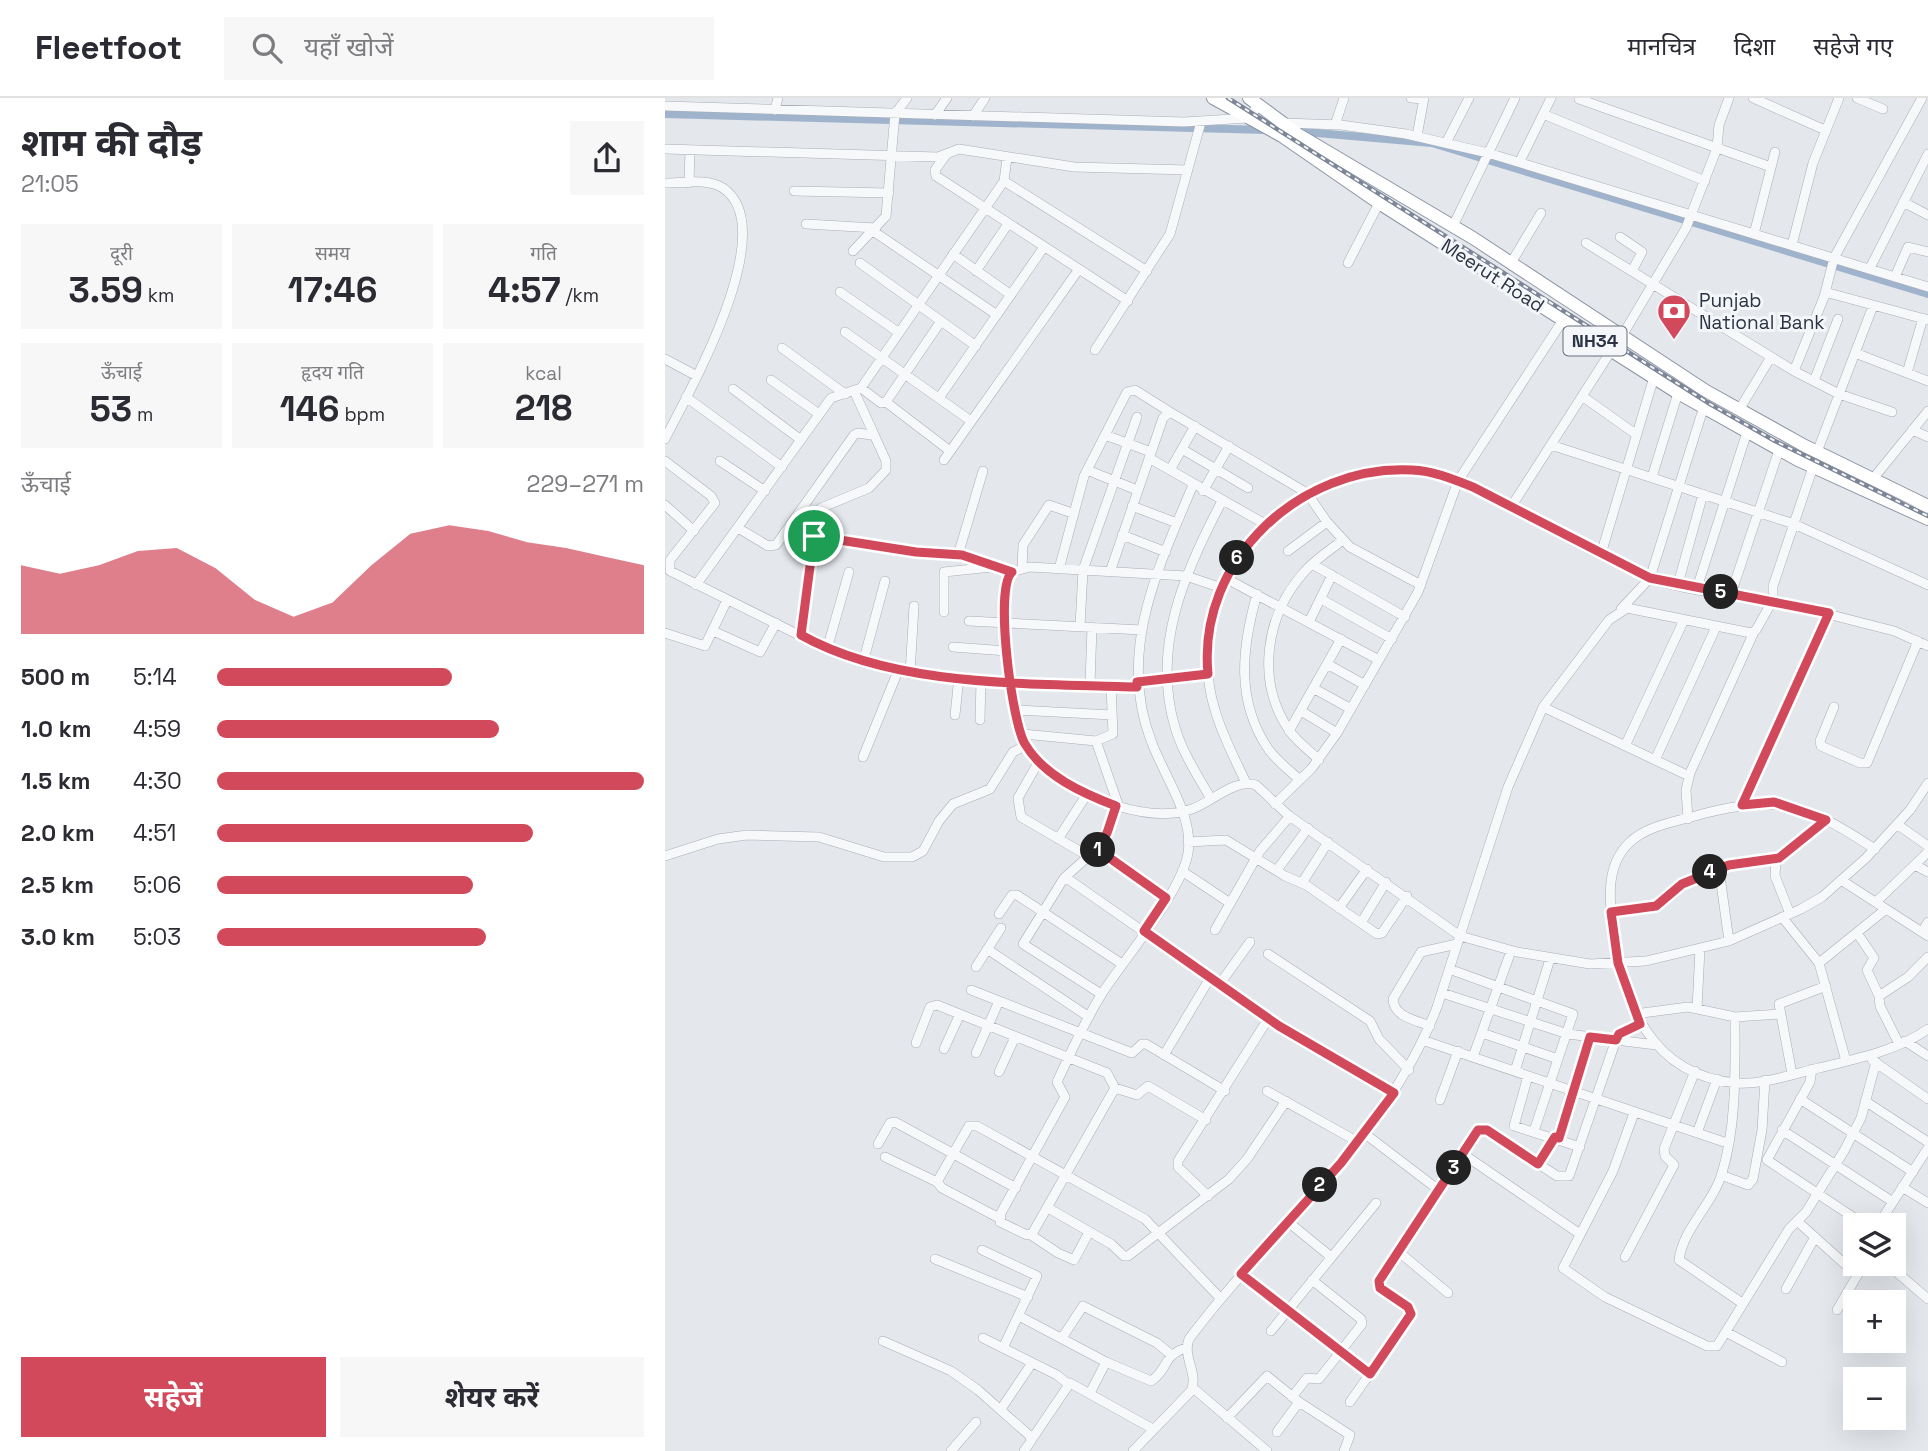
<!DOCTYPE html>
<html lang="hi">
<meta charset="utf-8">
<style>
body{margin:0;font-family:"Space Grotesk","Noto Sans Devanagari",sans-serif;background:#f7f7f7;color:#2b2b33;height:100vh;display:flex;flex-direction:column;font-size:26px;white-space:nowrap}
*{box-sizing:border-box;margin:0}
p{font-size:23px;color:#7c7c81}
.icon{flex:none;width:38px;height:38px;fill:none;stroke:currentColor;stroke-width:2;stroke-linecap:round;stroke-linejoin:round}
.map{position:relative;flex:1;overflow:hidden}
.details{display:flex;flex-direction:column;background:#fff;width:665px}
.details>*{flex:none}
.buttons{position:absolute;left:1178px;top:1115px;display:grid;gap:14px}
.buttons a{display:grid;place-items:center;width:63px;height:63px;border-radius:0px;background:#fff;box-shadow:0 7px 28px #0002;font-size:35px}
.pin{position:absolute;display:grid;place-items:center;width:60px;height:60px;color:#fff;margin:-30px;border:4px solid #fff;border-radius:50%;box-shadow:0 2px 7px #0007}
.km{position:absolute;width:35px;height:35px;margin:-18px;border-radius:50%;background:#222;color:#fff;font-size:19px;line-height:35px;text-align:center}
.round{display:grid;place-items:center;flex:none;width:74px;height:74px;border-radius:0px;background:#f7f7f7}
.summary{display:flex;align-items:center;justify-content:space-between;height:119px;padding:0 21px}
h1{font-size:38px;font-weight:700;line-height:52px}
.figures{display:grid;grid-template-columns:repeat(3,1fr);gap:10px;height:119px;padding:7px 21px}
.figures div{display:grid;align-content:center;border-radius:0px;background:#f7f7f7;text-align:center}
.figures b{font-size:35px;font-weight:700}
.figures small{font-size:19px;font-weight:400}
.figures p{font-size:19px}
.chart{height:196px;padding:14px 21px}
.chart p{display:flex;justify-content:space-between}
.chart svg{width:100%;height:126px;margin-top:7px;fill:#d1495b;opacity:.7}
.cta{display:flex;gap:14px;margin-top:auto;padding:14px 21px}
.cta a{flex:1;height:80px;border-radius:0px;background:#d1495b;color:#fff;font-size:28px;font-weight:700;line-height:80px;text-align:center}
.cta a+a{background:#f7f7f7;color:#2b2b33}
ul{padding:0 21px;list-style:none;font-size:23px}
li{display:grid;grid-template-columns:112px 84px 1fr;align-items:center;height:52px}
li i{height:18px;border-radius:9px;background:#d1495b}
header{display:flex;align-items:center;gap:42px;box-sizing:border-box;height:98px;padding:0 35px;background:#fff;border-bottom:2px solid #e1e1e2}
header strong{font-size:33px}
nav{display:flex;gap:38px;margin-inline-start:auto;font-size:24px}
.search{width:490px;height:63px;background:#f7f7f7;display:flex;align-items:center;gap:18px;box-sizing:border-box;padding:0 24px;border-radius:0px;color:#7c7c81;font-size:26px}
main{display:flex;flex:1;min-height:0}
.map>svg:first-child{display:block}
</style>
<header>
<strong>Fleetfoot</strong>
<div class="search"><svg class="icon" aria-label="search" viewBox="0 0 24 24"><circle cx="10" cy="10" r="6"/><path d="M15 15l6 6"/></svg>यहाँ खोजें</div>
<nav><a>मानचित्र</a><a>दिशा</a><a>सहेजे गए</a></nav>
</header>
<main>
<section class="details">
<div class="summary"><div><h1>शाम की दौड़</h1><p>21:05</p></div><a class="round"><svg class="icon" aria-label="share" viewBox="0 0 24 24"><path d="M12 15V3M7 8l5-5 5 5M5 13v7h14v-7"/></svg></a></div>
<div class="figures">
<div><p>दूरी</p><b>3.59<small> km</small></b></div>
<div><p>समय</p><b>17:46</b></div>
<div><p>गति</p><b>4:57<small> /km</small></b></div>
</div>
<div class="figures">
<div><p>ऊँचाई</p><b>53<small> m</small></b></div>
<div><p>हृदय गति</p><b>146<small> bpm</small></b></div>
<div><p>kcal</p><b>218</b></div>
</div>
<div class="chart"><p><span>ऊँचाई</span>229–271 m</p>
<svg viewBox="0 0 160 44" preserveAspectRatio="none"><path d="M0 44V20L10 23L20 20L30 15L40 14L50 21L60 32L70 38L80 33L90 20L100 9L110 6L120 8L130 12L140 14L150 17L160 20V44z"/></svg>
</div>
<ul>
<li><b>500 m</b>5:14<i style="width:55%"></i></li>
<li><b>1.0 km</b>4:59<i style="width:66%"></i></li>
<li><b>1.5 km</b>4:30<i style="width:100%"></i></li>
<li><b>2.0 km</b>4:51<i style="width:74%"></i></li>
<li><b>2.5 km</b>5:06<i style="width:60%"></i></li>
<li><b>3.0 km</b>5:03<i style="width:63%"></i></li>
</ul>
<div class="cta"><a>सहेजें</a><a>शेयर करें</a></div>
</section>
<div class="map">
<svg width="1263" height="1353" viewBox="0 0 1263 1353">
<rect width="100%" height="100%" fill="#e4e7ec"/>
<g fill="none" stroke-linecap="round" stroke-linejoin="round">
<path stroke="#9fb4cc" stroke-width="8" d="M 0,16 L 602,32
M 629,33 L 767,45 L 1263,196"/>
<g stroke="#a9aeb7" stroke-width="10">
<path id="minor" d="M 746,0 L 759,1
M 1088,0 L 1160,32
M 1192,0 L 1218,11
M 914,1 L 1106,69
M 0,8 L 519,24 L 583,20 L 594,7
M 110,12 L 113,0
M 878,16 L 1040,83
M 270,17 L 282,0
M 308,18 L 320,0
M 619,25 L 676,27 L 741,36 L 823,55 L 1263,189
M 670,27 L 679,0
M 752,38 L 759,0
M 781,45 L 804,0
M 0,51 L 273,59 L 294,51 L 409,69 L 523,72
M 281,57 L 270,72 L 271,78 L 463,203
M 855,63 L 886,0
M 339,83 L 482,173
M 0,85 C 17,85 43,80 58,90 C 118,131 23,295 0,341
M 24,85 L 25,52
M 129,93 L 224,95
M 1238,104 L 1263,117
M 141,126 L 211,130
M 788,128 L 850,0
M 208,133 L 332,217
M 1089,136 L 1110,54
M 955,139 L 977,154 L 967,173
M 921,145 L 1129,273 L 1174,296 L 1227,314
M 1127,147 L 1148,65 L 1174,0
M 188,153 L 221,118 L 230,16 L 242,0
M 288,156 L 346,197
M 195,165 L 311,248
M 683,165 L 714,105
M 846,165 L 876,115
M 1205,170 L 1263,56
M 311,173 L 343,126
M 1230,179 L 1243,149 L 1263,154
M 175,194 L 233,234
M 1160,194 L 1263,222
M 180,234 L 306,323
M 957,238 L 1021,130 L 1052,50 L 1054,27 L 1064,0
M 117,250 L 180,296
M 430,252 L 505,136 L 536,24
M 1190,255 L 1263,283
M 0,261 L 32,278
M 1129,273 L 1159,199 L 1169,160 L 1257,0
M 1242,275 L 1258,220
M 106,282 L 154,316
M 1149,283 L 1173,221
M 196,290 L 216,305 L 221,304 L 276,223
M 68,291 L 136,342
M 917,298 L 972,337
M 21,299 L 117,369
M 274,300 L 379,149
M 221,304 L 285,353
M 1074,312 L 1106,259
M 1247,332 L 1263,339
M 440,337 L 486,354
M 886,347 L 1129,426 L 1263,487
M 517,351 L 583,390
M 1152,354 L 1208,208
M 484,360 L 600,426
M 279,362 L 414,171
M 0,363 L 46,398 L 50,405 L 5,462 L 5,473 L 158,549 L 233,573 L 345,584 L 473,589
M 55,363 L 100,393
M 422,372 L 472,392
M 505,372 L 530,328
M 987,379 L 1013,295
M 1207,382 L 1263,313
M 528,387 C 493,470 451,555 487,645 C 499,678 529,718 523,755 C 517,793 461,859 438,894 C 420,922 406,954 392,984 L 400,999 L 336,1115 L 335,1124 L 362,1137 L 367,1136 L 450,990 L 472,997 L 483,988 L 541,1022
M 538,393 L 564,348
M 0,407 L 29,433
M 467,408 L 512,425
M 846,409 L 946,253
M 73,430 L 103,448 L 111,447 L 189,337 L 193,335 L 206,337 L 207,332 L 190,295
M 150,437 L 251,454 L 293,457 L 347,474
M 457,437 L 501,454
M 623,453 L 662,424
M 936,456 L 989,279
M 293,457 L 318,373
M 647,466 L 740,519
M 357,470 L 358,447 L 384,407 L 407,415
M 394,471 L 419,378 L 462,294 L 470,292 L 505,314
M 445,474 L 498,320 L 505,314 L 642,395 L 662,424 L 685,449 L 756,487
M 562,481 L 714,562
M 1013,486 L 1038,396
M 31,487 L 166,300 L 196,290 L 339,83 L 342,60
M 1032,490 L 1082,334
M 592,496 C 577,549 570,603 604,652 C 612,663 625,673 635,682
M 1066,496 L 1114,352
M 656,501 L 727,541
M 1108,502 L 1108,488 L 1148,369
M 956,511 L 985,480 L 1040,305
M 279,514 L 279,474 L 327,469
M 304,523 L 477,532
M 644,524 L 667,477
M 415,528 L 418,472 L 472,319
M 48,533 L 95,554 L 111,525
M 0,535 L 40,548 L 62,502
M 137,537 L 152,414 L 156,410 L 204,390 L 221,372 L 221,363 L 207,332
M 288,549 L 342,553
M 162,551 L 184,474
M 199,561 L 220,483
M 662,566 L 700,587
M 245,576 L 249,508
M 472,584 L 543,576
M 425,586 L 427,529
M 648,590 L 686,611
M 878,609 L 1024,678
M 1169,609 L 1155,643 L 1156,648 L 1195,665 L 1202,665 L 1253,543
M 352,612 L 447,617
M 636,613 L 672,635
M 290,617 L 294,579
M 315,622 L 316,582
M 624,633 L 676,541
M 358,636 L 431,643 L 454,709
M 431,643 L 448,636 L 446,588
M 360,648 C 353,617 323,495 347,474 L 365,469 L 521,478 L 557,490
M 960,648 L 1019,522
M 198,659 L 233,573
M 654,662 C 644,652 631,643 624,632 C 590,582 601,516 640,473 C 651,461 665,452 678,442
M 990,662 L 1051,529
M 374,663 L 353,700 L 356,719 L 423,758
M 581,685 C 570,661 557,637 550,612 C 534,562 545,497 576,455 C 602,419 635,395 677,382 C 707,374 735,369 766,374 C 794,379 819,395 844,408 C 889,432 934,458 980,478 C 1015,493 1067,496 1105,504
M 546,701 C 533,678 517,654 510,629 C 486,549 520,473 557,403
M 610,706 L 647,670 L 672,635 L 753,494 L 793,383 L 898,222
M 1077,707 L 1164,515
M 1023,721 L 1021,692 L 1025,675 L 1089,534
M 1233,727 L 1263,748
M 393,741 L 422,696
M 523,744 L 561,742 L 620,778 L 641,787 L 712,836 L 717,835 L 742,798
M 432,751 L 501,800
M 1210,751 C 1142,707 1117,696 1037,716 C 1014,723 982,727 964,745 C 941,767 944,801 948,830 C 958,904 985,977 1071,985 C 1097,987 1128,976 1154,970 C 1190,961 1232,953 1263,931
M 0,758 L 53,741 L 82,737 L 154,739 L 219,759 L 247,759 L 258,753 L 274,723 L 288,706 L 325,691 L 348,654 L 360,648 C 370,654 376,667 386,674 C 420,701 484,726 527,711 C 547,704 570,680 591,687 L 623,717 L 795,838 L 852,854 L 925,866 L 981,863 L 1064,843 L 1136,811 L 1157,799 L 1201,760 L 1245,712 L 1263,685
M 1250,767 L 1263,774
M 1054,771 L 1064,843
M 612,772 L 643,730
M 517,773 L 565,805
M 400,779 L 614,928 L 729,995
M 1176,782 L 1263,838
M 637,785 L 663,744
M 1211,804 L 1263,754
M 674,810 L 702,771
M 946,814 L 991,808 L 1017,786 L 1064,767 L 1114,760
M 334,816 L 347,797 L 352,797 L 457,866
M 1125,816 L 1110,778 L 1111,763 L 1161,722
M 1117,819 L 1154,865 L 1181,963
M 696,825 L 721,784
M 550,832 L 595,753 L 625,718
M 1257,834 L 1263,824
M 1192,835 L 1209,860 L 1202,872 L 1214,898
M 322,851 L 424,919
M 603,856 L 705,923 L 714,941 L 744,972
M 1154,865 L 1221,811
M 311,869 L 336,830
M 784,871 L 908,916 L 869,1033
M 554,887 L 585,844
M 306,892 L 467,955 L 477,946 L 481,946 L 560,993
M 777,895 L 903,936 L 991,947
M 436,896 L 358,846 L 399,780 L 434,749 L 451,708
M 1032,911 L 1035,851
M 970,916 L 1023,909 L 1070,919 L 1115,916
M 1070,919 C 1070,970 1072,1026 1057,1075 C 1048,1106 1018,1130 1014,1162 L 1077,1205
M 765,928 C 750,922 729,919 728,901 L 756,854 L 792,846
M 817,935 L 893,961
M 760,943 L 1062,1045
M 1240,943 L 1263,958
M 251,945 L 265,909 L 272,907 L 442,975 L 450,990
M 1234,946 L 1215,908 L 1214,898 L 1243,879 L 1263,859
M 279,951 L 295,916
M 311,955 L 334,903
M 499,957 L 545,880
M 808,959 L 846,853
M 1207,962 L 1263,1001
M 1147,971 L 1145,984 L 1102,1062 L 1200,1127
M 850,973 L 885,861
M 334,974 L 350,939
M 1127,976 L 1114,906 L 1161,888
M 863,978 L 849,1028 L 915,1049
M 602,993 L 693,1044
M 1135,1001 L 1248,1074
M 775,1002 L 793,953
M 1200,1003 L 1263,1044
M 969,1015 L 948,1073 L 898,1170 L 940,1199 L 1042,1248 L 1052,1248 L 1124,1131 L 1141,1114 L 1179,1053 L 1196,1020 L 1211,964
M 1117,1032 L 1228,1104
M 699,1035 L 775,1093
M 1032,1035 L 1052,981
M 894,1040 L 925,939
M 213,1046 L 225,1025 L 230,1024 L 351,1090
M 798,1056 L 915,1136
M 220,1059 L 272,1084 L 304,1028 L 312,1028 L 480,1121 L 555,1200
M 873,1066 L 890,1039
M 1056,1077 L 1083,1087 L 1088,1081 L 1097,1032 L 1100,982
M 272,1084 L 277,1090 L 334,1120
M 1237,1089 L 1263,1105
M 543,1098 L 513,1069 L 513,1063 L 603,921
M 383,1110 L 446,1146 L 459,1158 L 463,1158 L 564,1081 L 582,1061 L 621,1003
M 622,1123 L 665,1158
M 1132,1123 L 1192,1177
M 1213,1127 L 1263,1050
M 366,1137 L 393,1155 L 409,1162 L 424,1134
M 317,1152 L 372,1178 L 338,1250
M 734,1154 L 783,1195
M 960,1159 L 1009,1067 L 1000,1058 L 999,1051 L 1030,973
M 270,1161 L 363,1199
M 1222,1166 L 1263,1201
M 576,1176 L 705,1276
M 1121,1191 L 1150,1139
M 1172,1212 L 1199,1166
M 354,1218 L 441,1264
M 606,1233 L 711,1105
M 1061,1234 L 1117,1264
M 318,1240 L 392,1277 L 403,1286
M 397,1240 L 418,1208 L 492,1245 L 505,1256
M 218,1243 L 286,1273 L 313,1292 L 365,1338 L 366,1343 L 359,1353
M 528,1290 L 602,1353
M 425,1295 L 441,1264 L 486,1283 C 503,1273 497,1257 521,1250
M 627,1299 L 642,1280 L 654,1281 L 697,1226 L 696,1221 L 647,1182
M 685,1304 L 746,1217 L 743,1209 L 715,1190 L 714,1183 L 813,1032 L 822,1032 L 892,1078 L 904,1078 L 952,939 L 975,926
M 336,1311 L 367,1265
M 562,1320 L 602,1278 L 634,1304 L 685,1337 L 679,1353
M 612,1334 L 634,1304
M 367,1341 L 405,1285 L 488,1331
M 286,1353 L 311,1324
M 468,1353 L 526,1293 C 534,1276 517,1259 524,1241 C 607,1130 722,1040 772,909 L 843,689 L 878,609 L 944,522 L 962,510 L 1086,535 L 1091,532 L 1108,502 L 1229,533 L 1263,548"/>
</g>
<g stroke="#8b94a3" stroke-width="14">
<path id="highway" d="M 548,0 L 617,38 L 714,105 L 1013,295 L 1133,362 L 1263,421
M 584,0 L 634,37 L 808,140 L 1041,293 L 1140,348 L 1263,408"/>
</g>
<use href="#minor" stroke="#f7f8fa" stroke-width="9"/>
<use href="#highway" stroke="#fff" stroke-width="12"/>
<g stroke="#7d8696" stroke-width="4.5">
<path id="rail" d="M 563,0 L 1045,306 L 1110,343 L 1263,418"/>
</g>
<use href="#rail" stroke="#f4f6f9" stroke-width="2" stroke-dasharray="5" stroke-linecap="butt"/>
</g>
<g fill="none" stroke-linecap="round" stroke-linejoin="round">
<g stroke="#fff" stroke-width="14">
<path id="route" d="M 149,438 L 251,454 L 297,457 L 347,474 C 329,490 347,625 360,646 C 379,678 417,695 451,708 L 442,735 L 432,751 L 501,800 L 479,833 L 614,928 L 729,995 L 676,1065 L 576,1176 L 705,1276 L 746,1216 L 743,1209 L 715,1190 L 714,1183 L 813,1032 L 822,1032 L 873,1066 L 890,1039 L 894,1040 L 925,939 L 951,942 L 954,936 L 975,926 L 953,865 L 946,814 L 991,808 L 1017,786 L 1064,767 L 1114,760 L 1161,722 L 1109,704 L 1077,707 L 1164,515 L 985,480 L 808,389 C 788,381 769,373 747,372 C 636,366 532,462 543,576 L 472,584 L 472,589 C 366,585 231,590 136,537 L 149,438"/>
</g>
<use href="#route" stroke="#d1495b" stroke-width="9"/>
</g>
<defs>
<g id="bank-pin" transform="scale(1.75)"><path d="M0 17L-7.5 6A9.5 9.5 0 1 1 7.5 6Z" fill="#d1495b" stroke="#f4f6f9"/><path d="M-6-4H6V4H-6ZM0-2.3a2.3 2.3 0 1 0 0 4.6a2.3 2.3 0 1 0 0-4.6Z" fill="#fff"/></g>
</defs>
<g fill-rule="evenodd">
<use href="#bank-pin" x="1009" y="213"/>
</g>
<g text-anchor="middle" stroke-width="6" stroke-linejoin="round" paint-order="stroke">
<rect fill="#f4f6f9" stroke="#676e7b" stroke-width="2" x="898.5" y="228.5" width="63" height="29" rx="5"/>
<g font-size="18" font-weight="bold" fill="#2b3445">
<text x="930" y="249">NH34</text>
</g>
<g font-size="19" fill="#2b3445" stroke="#f4f6f9">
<text transform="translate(828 177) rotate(33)" y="7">Meerut Road</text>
</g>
<g font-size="19" fill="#2b3445" stroke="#f4f6f9" text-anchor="start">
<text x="1034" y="209">Punjab<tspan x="1034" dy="22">National Bank</tspan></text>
</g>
</g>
</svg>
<div class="buttons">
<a><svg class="icon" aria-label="layers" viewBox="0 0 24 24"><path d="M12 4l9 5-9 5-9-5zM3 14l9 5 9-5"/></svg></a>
<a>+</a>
<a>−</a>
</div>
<div class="pin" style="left:149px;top:438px;background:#1e9e55"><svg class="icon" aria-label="arrive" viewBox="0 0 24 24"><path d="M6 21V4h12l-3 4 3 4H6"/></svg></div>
<b class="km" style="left:433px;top:752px">1</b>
<b class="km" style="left:655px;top:1087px">2</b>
<b class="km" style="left:789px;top:1070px">3</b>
<b class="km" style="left:1045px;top:774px">4</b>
<b class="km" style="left:1056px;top:494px">5</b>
<b class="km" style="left:572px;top:460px">6</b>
</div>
</main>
